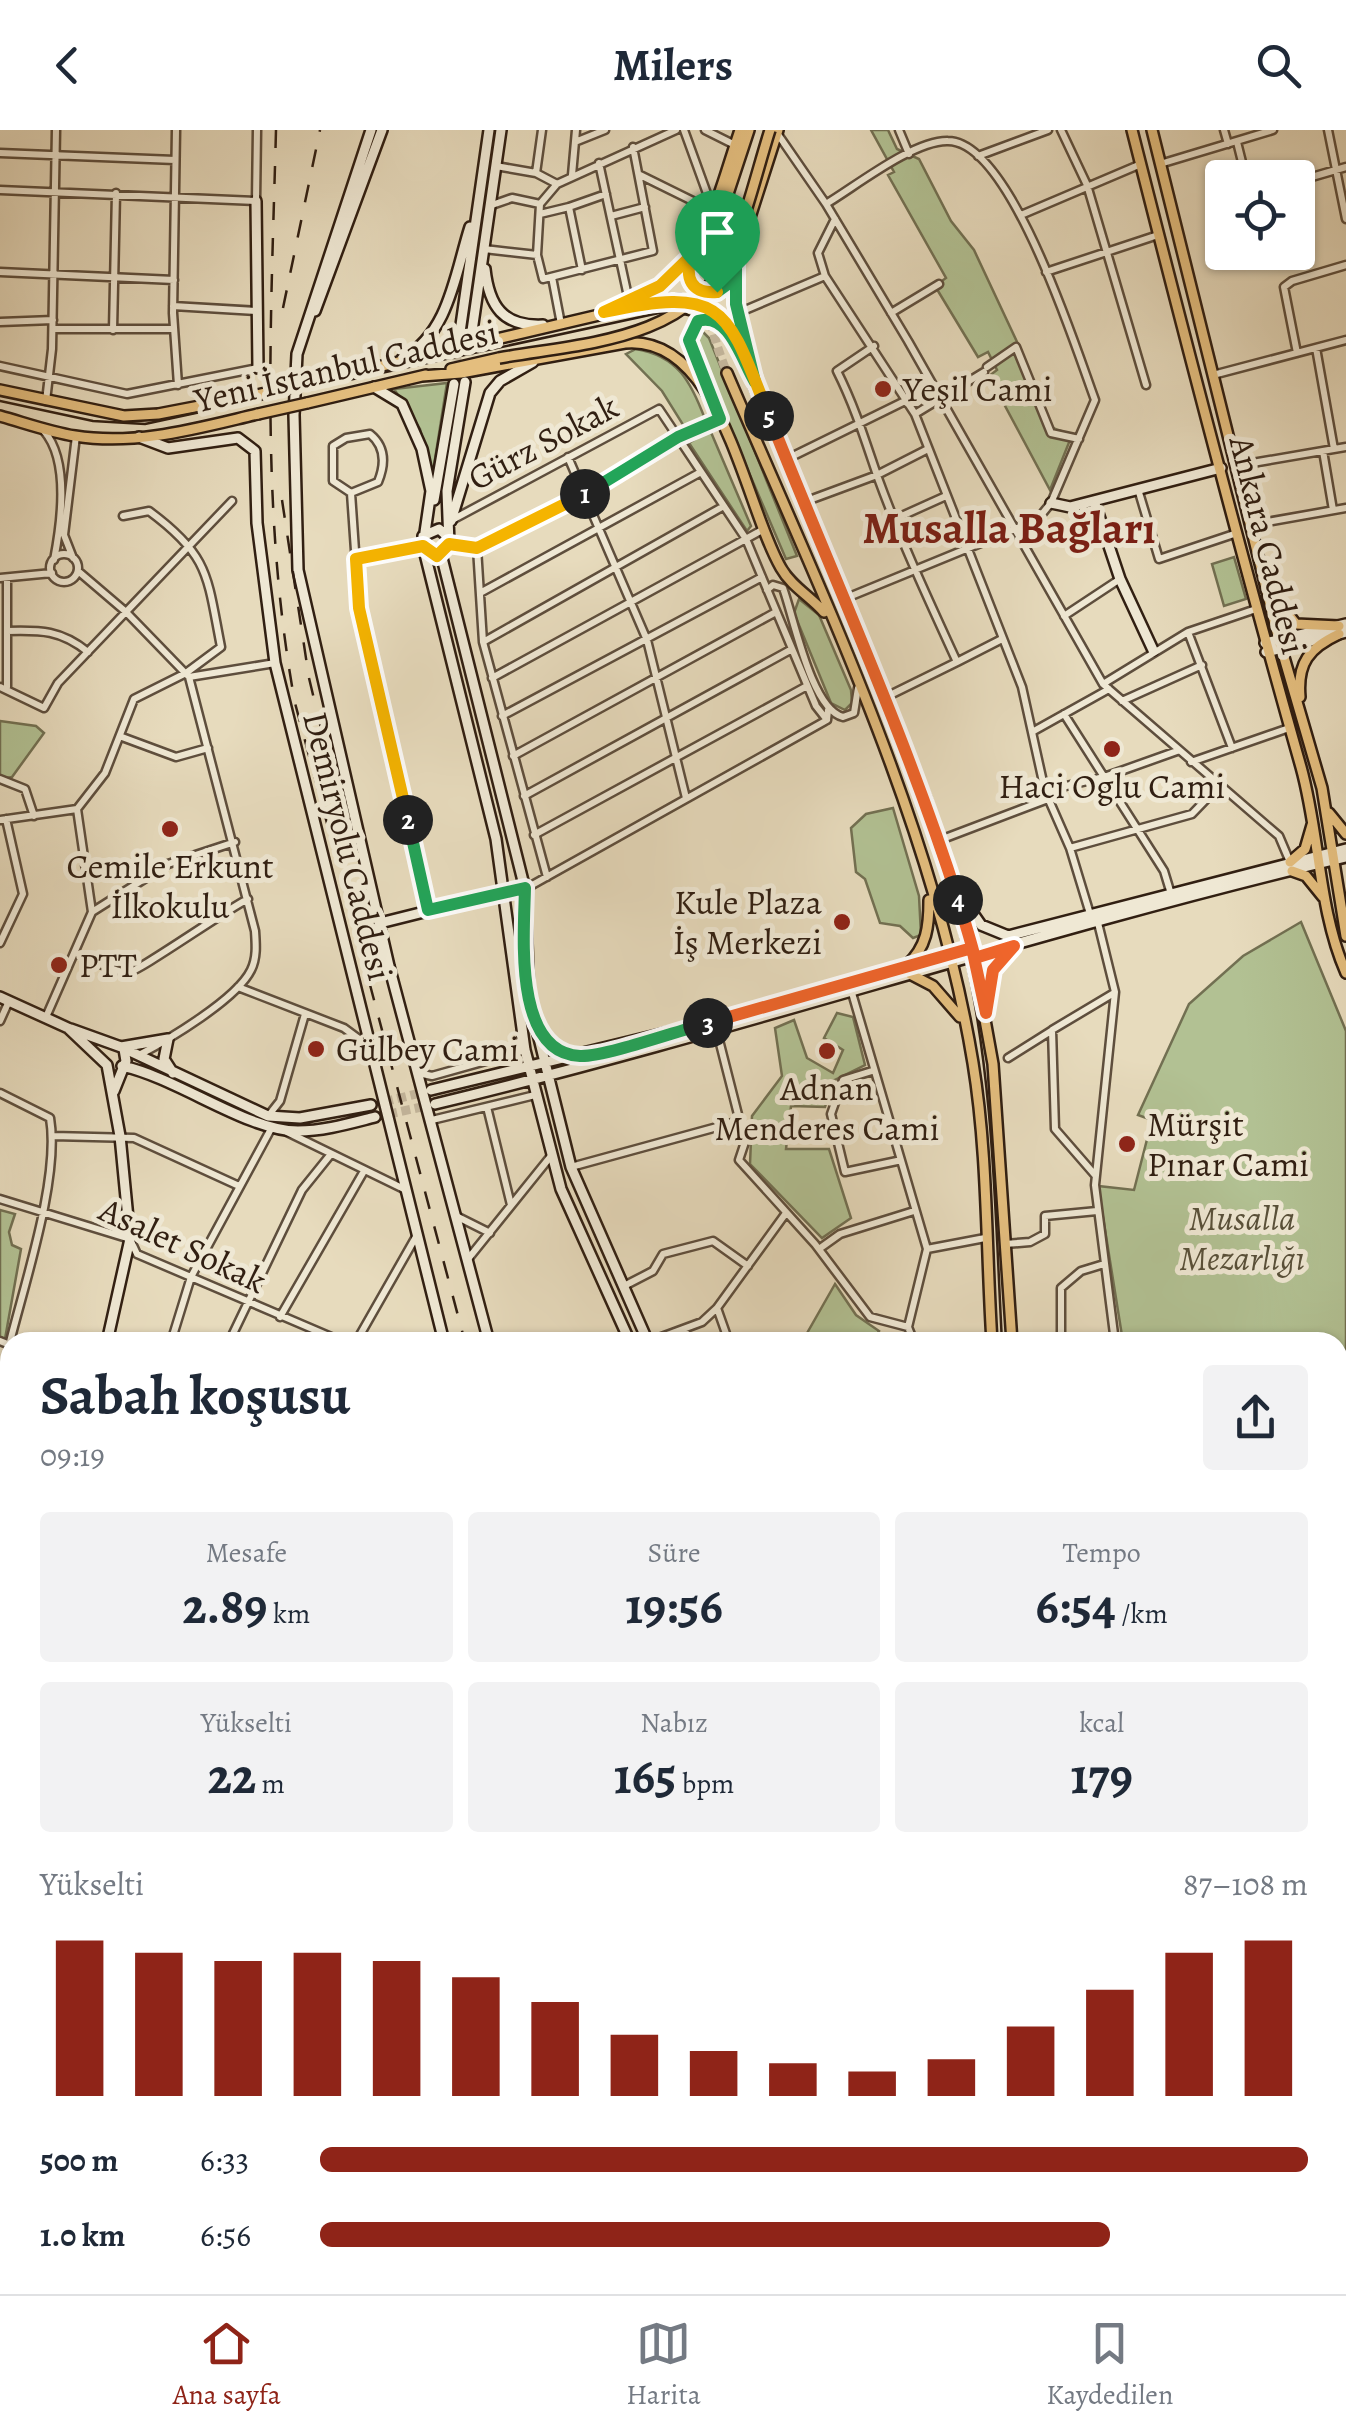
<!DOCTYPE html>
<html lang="tr">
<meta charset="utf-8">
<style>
body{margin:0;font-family:Alegreya,serif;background:#f2f2f3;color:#1f2937;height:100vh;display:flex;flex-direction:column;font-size:38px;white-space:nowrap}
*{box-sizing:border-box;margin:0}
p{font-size:32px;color:#747a83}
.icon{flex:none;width:55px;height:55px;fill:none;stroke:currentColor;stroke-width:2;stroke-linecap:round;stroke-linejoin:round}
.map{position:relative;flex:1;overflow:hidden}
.panel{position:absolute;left:0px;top:1202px;width:1348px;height:962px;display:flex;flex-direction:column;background:#fff;border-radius:30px 30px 0 0;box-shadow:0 2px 8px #0004}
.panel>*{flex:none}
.fabs{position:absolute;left:1205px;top:30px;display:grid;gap:20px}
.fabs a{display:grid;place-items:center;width:110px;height:110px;border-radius:10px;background:#fff;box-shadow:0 2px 8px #0004;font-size:50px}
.pin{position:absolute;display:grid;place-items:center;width:85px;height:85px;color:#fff;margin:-102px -42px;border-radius:50% 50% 50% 0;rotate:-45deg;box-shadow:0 0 10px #0007}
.pin .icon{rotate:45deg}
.km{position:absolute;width:50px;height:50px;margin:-25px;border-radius:50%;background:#222;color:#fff;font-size:28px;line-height:50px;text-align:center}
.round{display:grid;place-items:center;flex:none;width:105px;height:105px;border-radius:10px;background:#f2f2f3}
.overview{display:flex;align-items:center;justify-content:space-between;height:170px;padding:0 40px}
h1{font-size:55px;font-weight:700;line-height:75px}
.metrics{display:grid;grid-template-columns:repeat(3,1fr);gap:15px;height:170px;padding:10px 40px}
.metrics div{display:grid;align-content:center;border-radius:10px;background:#f2f2f3;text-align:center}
.metrics b{font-size:50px;font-weight:700}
.metrics small{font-size:28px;font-weight:400}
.metrics p{font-size:28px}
.chart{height:280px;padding:20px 40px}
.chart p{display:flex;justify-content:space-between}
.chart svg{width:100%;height:180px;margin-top:10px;stroke:#8f2418;stroke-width:6}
ul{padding:0 40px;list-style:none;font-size:32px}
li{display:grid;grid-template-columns:160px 120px 1fr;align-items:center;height:75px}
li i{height:25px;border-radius:12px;background:#8f2418}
header{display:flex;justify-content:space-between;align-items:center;height:130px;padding:0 40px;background:#fff;font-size:45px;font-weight:700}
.menu{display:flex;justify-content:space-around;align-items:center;height:140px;border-top:2px solid #e0e1e3;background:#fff;font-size:28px;color:#747a83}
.menu a{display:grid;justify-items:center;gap:5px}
.menu .on{color:#8f2418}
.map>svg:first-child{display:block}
</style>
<header><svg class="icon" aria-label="back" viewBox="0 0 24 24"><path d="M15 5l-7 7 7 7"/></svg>Milers<svg class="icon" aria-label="search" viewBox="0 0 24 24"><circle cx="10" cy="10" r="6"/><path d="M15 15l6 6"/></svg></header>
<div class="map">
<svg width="1346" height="2164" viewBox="0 0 1346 2164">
<rect width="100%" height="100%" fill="#e7dbbd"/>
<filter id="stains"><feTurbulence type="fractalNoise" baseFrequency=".002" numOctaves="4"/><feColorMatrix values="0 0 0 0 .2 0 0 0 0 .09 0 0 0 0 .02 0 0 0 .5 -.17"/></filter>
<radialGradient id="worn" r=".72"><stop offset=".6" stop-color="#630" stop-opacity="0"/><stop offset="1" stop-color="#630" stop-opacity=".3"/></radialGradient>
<path fill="#b2c193" stroke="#727052" stroke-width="2.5" d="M 871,0 L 888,0 L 897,19 L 919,29 L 951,91 L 974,120 L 1018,214 L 1050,297 L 1072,305 L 1050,360 L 989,246 L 997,240 L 988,222 L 978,227 L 935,156 L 946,148 L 888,45 L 894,42 Z
M 698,197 L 709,208 L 797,426 L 786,429 L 691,207 Z
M 636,219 C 678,226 691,252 705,289 L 685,298 L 662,261 L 626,224 Z
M 447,253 L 432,348 L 420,299 L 394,259 Z
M 710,300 L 751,396 L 747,401 L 689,313 Z
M 1234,427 L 1246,469 L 1224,476 L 1212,434 Z
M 799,469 L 819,485 L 851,560 L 852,573 L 845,580 L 831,573 L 794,483 Z
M 0,591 L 36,596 L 44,603 L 12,647 L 0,649 Z
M 893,678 L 919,766 L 921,805 L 913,808 L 900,796 L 880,793 L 865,749 L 856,742 L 851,698 L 866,684 Z
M 1301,792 L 1346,901 L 1346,1480 L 1338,1488 L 1338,1212 L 1123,1212 L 1098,1056 L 1134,1060 L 1152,990 L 1138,985 L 1189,874 L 1243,826 Z
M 837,883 L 853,887 L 865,935 L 833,951 L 825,977 L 791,976 L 786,1019 L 829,1019 L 851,1088 L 822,1108 L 750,1034 L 752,986 L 782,946 L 775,898 L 794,890 L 807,928 L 833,943 L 843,920 L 824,908 Z
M 0,1080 L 15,1084 L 9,1102 L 12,1115 L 21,1119 L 5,1209 L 0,1207 Z
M 835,1154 L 856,1185 L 879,1201 L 872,1212 L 802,1212 Z
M 1076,2155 L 1206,2155 L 1203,2164 L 1073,2164 Z"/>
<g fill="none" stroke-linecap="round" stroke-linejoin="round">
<path stroke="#c3b59b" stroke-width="9" stroke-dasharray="9 4.5" stroke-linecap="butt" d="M 455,244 L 460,202
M 465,252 L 472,201
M 371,975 L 429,961
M 375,987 L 431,975"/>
<path stroke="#c3b59b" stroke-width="9" stroke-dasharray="9 4.5" stroke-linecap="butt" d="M 721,85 C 703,150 702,180 727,243"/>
<g stroke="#5e4e3d" stroke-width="11">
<path id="street" d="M 176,0 L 173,183 L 178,255
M 542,0 L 536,43 L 557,54
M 684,0 L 713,80
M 705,0 L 735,15
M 899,0 L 909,24
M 1061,0 L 1087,55 L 1146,255
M 1224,0 L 1228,14
M 1328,0 L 1346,89
M 777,3 L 826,74 L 908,211 L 1103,554 L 1279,706 L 1290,732
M 575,12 L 605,0
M 1237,12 L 1246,48
M 0,23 L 175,30
M 978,26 L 1048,0
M 599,33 L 629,171
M 1160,34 L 1273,0
M 496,36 L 536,43
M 572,45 L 576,0
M 640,45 L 713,81
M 1298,51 L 1346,37
M 0,60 L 256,71 L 257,0
M 826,74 C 856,56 914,10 948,11 C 1011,11 1076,219 1095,270 L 1051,373 L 1037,390 L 844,469
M 492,75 L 512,68 L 540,74 L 557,54 L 676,0
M 540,84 L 569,77
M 1021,85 L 1141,34
M 611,86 L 645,77
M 835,89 L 818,123 L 825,146 L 915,284 L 1022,557 L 1045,661 L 1070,718 L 1090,784
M 484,119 L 537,125 L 543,149 L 653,121 L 633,17
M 537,125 L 540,74
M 582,140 L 569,77 L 606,64
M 0,142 L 174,150
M 1046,142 L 1158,105
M 552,147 L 561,194
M 173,176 L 258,181
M 738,183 L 825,146
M 891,183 L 939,154
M 0,192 L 53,190
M 53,199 L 174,199
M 113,200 L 116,63
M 874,216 L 837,241 C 855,277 865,310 878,348 C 901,411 929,471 957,532 L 1002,509
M 1316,218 L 1334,319
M 1297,223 L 1284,157 L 1292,151 L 1346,135
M 0,236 L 127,264 L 258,238
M 987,237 L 1016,217 L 1051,303 L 1079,309
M 1213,245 L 1346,210
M 46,271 L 52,219 L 56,0
M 915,284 L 984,242
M 44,301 C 70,331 61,394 54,430
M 370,304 C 386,317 385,335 378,352 L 351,363 L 333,351 L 333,316 L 346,308 Z
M 1323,321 L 1333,380
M 568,327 L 647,510 L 686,668
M 787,329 L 907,270
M 1235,336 L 1346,317
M 1138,359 L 1159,429 L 1237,403
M 351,363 L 359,478 L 428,780
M 804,372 L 877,345 L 928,319
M 895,389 L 946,366
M 452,390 L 659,279 L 746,409 L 816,576 L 827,590
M 1250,395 L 1346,378
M 449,414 L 477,418 L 585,363 L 678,307 L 720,289
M 477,418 L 483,512 L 547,747
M50 438a14 14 0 1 1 28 0a14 14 0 1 1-28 0Z
M 73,428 L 64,405 L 76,306
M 356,429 L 423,416
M 78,441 L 126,482 L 189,547 L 255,801 C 256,815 257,828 251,840 C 237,869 168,910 139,925
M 0,448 L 52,443
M 767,460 L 773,455 L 783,458 C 794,488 811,579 843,587 L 854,583 L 858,558
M 480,463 L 701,342
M 1064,486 L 1120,449
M 7,501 C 41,500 61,500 88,522
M 1188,502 L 1232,618
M 483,512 L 724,376
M 189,547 L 275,533
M 492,548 L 764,399
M 1103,554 L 1188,502 L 1256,479
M 0,557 L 44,578 L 58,553 L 232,371
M 7,557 L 7,448
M 886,567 L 957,532
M 1122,571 L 1202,535
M 1064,584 L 1164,741 L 1171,764
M 502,586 L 762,447
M 1032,602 L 1109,559
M 122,607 L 176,627 L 208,618
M 513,626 L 776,482
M 1191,632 L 1289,598
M 0,649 L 25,659 L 34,686
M 1045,661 L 1104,647 L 1177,621
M 524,666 L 792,519
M 0,690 L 77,679 L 105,643 L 134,569 L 186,543 L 221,517 C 207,446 210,426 149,381 L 123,386
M 534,705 L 807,556
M 940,710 L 1048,669
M 1070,718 L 1192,684 L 1219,656
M 504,762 L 525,759 L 827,590 L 828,580
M 92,782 L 168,734 L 235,712
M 1098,793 L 1115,862 L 1095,1055 L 1115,1212
M 0,813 L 23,764 L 6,689
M 76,823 C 91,829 111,841 127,843 C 135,844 227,779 248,769
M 238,857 L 344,898 L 367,915
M 852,863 L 927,1119 L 908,1197
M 46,887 L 92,782 L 77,679
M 0,891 L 9,871
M 717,902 L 745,1012 L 739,1030 L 815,1114 L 870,1187 L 908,1197 L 914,1212
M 1008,928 L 1051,901
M 872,941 L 843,950 L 831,984 L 845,1042 L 897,1031
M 418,943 L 432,946 L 525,920
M 0,963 L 50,988 C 60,1047 25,1152 10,1212
M 487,977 L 511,1075
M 269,985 L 280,971 L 305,884
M 432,990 L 535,965
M 287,1002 L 406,1060
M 53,1006 L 134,1008 L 239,1056
M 571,1037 L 739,991
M 1095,1045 L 1055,999 L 1052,900 L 1114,863
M 0,1069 L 130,1109 L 137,1124 L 343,1212
M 456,1086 L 490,1103
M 1005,1114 L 1030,1112 L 1045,1104 L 1045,1086 L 1097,1081
M 819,1119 L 840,1104 L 914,1081
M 927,1119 L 985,1108
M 468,1129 L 551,1026
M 624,1156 L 653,1141 L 663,1124 L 713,1111 L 748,1136
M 280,1187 L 364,1041
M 685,1199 L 688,1212
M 0,1211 L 10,1215
M 171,1212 L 191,1147 L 272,997
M 229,1212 L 302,1060 L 331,1024
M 356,1212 L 417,1105
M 648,1212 L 702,1192 L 717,1178
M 729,1212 L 717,1178 L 786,1083
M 1061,1212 L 1061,1158 L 1081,1141 L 1104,1134
M 0,1263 L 10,1213
M 0,1311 L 10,1311
M 0,1390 L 10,1394
M 0,1442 L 10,1415
M 1338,1536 L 1346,1528
M 1338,1566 L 1346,1576
M 1338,1955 L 1346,1956
M 1338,2033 L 1346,2035
M 1338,2088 L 1341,2108 L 1346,2109
M 0,2124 L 10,2125
M 179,2155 L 231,2164
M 373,2155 L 403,2164
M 871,2155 L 875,2164
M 276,2164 L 278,2155
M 553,2164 L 612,2155
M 631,2164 L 631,2155
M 806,2164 L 840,2155
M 1066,2164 L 1069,2155"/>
</g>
<g stroke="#311f12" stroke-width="14">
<path id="secondary" d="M 371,0 L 297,224 L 294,285 L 298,440 L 389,836 L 489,1212
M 256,71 L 258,238
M 485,139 C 489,176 503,197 543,195
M 315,181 L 382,0
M 472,201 L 501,0
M 460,202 L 489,0
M 402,229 C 449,204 455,144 470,97
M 374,257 L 402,274 L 422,319 L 431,361 L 423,416 L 496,709 L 525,920 L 561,1059 L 630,1212
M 139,307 L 168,318 L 238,308 L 255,321 L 257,393 L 275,533 L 444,1212
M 434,370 L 454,254
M 1094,371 L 1120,449 L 1153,520
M 1051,373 L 1070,377 L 1221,338
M 451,391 L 490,263 L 500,251 L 533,232
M 423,406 L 439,399 L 449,408
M 441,424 L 525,759 L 529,868 L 571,1037 L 648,1212
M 441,424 L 449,414 L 447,361 L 465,252
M 1265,513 L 1346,494
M 1266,522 L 1346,502
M 956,759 L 981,795 L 1008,806 L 1346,719
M 380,793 L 504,762
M 0,867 L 68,898 L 107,935 L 120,1006 L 130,1109 L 107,1212
M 71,899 L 121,917 L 168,909
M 540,905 L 551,916 L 578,925
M 168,909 L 164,929 L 173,943
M 121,917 L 268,986 L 300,988 L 371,975
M 122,936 C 178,948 247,1001 298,1001 C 324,1001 351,993 375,987
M 431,960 L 719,890 L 972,818
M 114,961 L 126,931 L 124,919
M 435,974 C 741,900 1040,799 1346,727
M 0,1499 L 10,1502
M 0,1531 L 10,1530
M 1338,1649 L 1346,1650
M 1338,1656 L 1346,1657
M 0,2068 L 10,2070
M 695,2155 L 698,2164
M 738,2155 L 741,2164
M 982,2155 L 984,2164
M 992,2155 L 993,2164
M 73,2164 L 73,2155
M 85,2164 L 85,2155
M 1210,2164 L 1213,2155
M 1218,2164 L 1220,2155"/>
</g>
<g stroke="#311f12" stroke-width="14">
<path id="primary" d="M 1132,0 C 1186,213 1241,426 1301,637 C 1320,705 1318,779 1346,843
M 1152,0 L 1279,510 L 1322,658 L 1346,806
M 721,85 L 749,0
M 737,130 L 736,174 L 755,252 L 926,669 L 972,818 L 993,934 L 1012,1212
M 736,131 L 778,0
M 689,133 L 688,147 L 700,161 L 717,162 L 732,146
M 625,174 C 706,137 714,77 740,0
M 451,239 L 499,228
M 727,243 C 821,463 934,695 973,933 C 988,1024 986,1120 992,1212
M 422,246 L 461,243 L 625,213 C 721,204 744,374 781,438 C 791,456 811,467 824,482
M 305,254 L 667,169 C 702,169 728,184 742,217
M 708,259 C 699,237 676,206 702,189 C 730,189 737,221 749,241
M 0,260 L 124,286 L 158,284 L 257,265
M 307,273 L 426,245
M 0,286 C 25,293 50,302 75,306 C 137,316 198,298 258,284
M 1270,461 L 1296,494 L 1339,496
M 1300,567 C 1297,533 1309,518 1339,504
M 1329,683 L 1346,704
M 1290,732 L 1305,719 L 1312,695
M 1292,741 L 1306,746 L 1323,767
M 907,835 C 927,817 929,796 929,770
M 910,844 L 933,856 L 960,887
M 986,870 L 995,836 L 1014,816
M 0,1673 L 10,1673
M 0,1686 L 10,1686
M 1296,2155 L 1303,2164
M 1319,2155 L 1326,2164"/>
</g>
<use href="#street" stroke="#efe8d4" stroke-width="6"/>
<use href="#secondary" stroke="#efe8d4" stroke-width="9"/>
<use href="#primary" stroke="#e4be7e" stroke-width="9"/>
<path stroke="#311f12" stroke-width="2.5" d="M 0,271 L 93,291 L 145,294 L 659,183 C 700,179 722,200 739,235 C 820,427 916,618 964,821 C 994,949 995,1082 1002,1212
M 1307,2155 L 1314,2164"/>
<path stroke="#311f12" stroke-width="2.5" stroke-dasharray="18 18" stroke-linecap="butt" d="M 276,0 C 271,192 260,383 295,573 L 465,1212
M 283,178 L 320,0
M 282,370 L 309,548 L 337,665
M 714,2155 L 716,2164"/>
<g stroke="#311f12" stroke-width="14" stroke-linecap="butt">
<path id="primary-bridge" d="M 499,228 C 582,213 687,212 729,125 C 747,86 757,41 770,0
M 257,265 L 305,254
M 258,284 L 307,273"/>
</g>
<use href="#primary-bridge" stroke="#e4be7e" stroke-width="9"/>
</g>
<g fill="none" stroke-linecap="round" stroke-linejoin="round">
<g stroke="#fff" stroke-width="20">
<path id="split-1" d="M 585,364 L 678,307 L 720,289 L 689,210 L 698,191 C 729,181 742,231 755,252 L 736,174 L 736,130 L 728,154 L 717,162"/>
</g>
<g stroke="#fff" stroke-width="20">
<path id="split-2" d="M 408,690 L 359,478 L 356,429 L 423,416 L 437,426 L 449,414 L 477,418 L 585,364"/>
</g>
<g stroke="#fff" stroke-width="20">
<path id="split-3" d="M 408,690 L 428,780 L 525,758 C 524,805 513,923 580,926 C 605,927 680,900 708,893"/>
</g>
<g stroke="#fff" stroke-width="20">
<path id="split-4" d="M 708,893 L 972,818 L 986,883 L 993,840 L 1014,816 L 975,828 C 970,808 964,789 958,770"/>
</g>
<g stroke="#fff" stroke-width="20">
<path id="split-5" d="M 769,286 C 833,447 905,604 958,770"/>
</g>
<g stroke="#fff" stroke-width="20">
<path id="split-6" d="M 717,162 C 691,164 684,148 692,125 L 660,156 L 604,182 C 727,155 727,180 769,286"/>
</g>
<use href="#split-1" stroke="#22a559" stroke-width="12"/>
<use href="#split-2" stroke="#f5b400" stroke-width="12"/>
<use href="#split-3" stroke="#22a559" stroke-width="12"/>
<use href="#split-4" stroke="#f0652b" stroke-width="12"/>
<use href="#split-5" stroke="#f0652b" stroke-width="12"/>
<use href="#split-6" stroke="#f5b400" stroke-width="12"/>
</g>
<g fill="#8f2418" stroke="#efe8d4" stroke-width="4">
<circle cx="883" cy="259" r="10"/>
<circle cx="1112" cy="619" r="10"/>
<circle cx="170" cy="699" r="10"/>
<circle cx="842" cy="792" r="10"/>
<circle cx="59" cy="835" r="10"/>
<circle cx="316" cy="919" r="10"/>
<circle cx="827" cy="921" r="10"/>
<circle cx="1127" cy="1014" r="10"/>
</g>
<g text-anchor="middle" stroke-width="10" stroke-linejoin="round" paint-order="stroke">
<g font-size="35" fill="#311f12" stroke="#efe8d4">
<text transform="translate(346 236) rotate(-13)" y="12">Yeni İstanbul Caddesi</text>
<text transform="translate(543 312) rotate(-28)" y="12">Gürz Sokak</text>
<text transform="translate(1268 415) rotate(76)" y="12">Ankara Caddesi</text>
<text transform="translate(348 716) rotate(76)" y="12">Demiryolu Caddesi</text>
<text transform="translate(183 1115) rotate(25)" y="12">Asalet Sokak</text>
</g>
<g font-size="35" fill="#311f12" stroke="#efe8d4" text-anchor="start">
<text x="903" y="271">Yeşil Cami</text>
<text x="1112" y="668" text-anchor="middle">Haci Oglu Cami</text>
<text x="170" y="748" text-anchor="middle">Cemile Erkunt<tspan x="170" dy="40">İlkokulu</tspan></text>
<text x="822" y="784" text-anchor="end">Kule Plaza<tspan x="822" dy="40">İş Merkezi</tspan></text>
<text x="79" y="847">PTT</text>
<text x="336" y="931">Gülbey Cami</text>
<text x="827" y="970" text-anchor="middle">Adnan<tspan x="827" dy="40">Menderes Cami</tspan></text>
<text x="1147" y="1006">Mürşit<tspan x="1147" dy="40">Pınar Cami</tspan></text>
</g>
<g font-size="35" font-style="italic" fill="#585039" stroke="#efe8d4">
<text x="1242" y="1100">Musalla<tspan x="1242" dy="40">Mezarlığı</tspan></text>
</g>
<g font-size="45" font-weight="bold" fill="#7a1f14" stroke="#efe8d4">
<text x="1009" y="413">Musalla Bağları</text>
</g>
</g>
<rect width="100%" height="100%" filter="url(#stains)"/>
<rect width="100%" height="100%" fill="url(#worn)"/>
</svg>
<div class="fabs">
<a><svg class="icon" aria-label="locate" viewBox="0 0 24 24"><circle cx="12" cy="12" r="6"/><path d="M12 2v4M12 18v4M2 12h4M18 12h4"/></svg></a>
</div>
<div class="pin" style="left:717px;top:162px;background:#1e9e55"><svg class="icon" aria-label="arrive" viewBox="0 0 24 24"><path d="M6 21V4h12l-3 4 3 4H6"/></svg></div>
<b class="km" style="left:585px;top:364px">1</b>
<b class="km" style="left:408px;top:690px">2</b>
<b class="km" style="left:708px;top:893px">3</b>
<b class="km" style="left:958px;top:770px">4</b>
<b class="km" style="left:769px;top:286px">5</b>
<section class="panel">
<div class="overview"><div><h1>Sabah koşusu</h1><p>09:19</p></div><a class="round"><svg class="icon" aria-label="share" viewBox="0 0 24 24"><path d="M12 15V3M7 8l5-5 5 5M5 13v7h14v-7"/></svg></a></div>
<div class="metrics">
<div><p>Mesafe</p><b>2.89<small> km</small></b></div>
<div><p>Süre</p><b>19:56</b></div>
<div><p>Tempo</p><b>6:54<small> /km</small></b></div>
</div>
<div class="metrics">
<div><p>Yükselti</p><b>22<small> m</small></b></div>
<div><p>Nabız</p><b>165<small> bpm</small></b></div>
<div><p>kcal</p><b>179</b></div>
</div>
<div class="chart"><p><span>Yükselti</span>87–108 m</p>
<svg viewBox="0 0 160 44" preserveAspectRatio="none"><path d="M5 44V6M15 44V9M25 44V11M35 44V9M45 44V11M55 44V15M65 44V21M75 44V29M85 44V33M95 44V36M105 44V38M115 44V35M125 44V27M135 44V18M145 44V9M155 44V6"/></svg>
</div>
<ul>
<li><b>500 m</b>6:33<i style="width:100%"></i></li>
<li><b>1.0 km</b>6:56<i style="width:80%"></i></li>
</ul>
</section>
</div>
<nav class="menu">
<a class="on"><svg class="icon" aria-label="home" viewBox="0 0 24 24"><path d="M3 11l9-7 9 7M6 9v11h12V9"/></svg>Ana sayfa</a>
<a><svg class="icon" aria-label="map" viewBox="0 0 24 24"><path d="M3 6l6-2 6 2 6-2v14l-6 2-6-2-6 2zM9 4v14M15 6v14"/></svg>Harita</a>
<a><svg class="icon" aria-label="saved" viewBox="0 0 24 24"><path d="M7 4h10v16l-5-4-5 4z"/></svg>Kaydedilen</a>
</nav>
